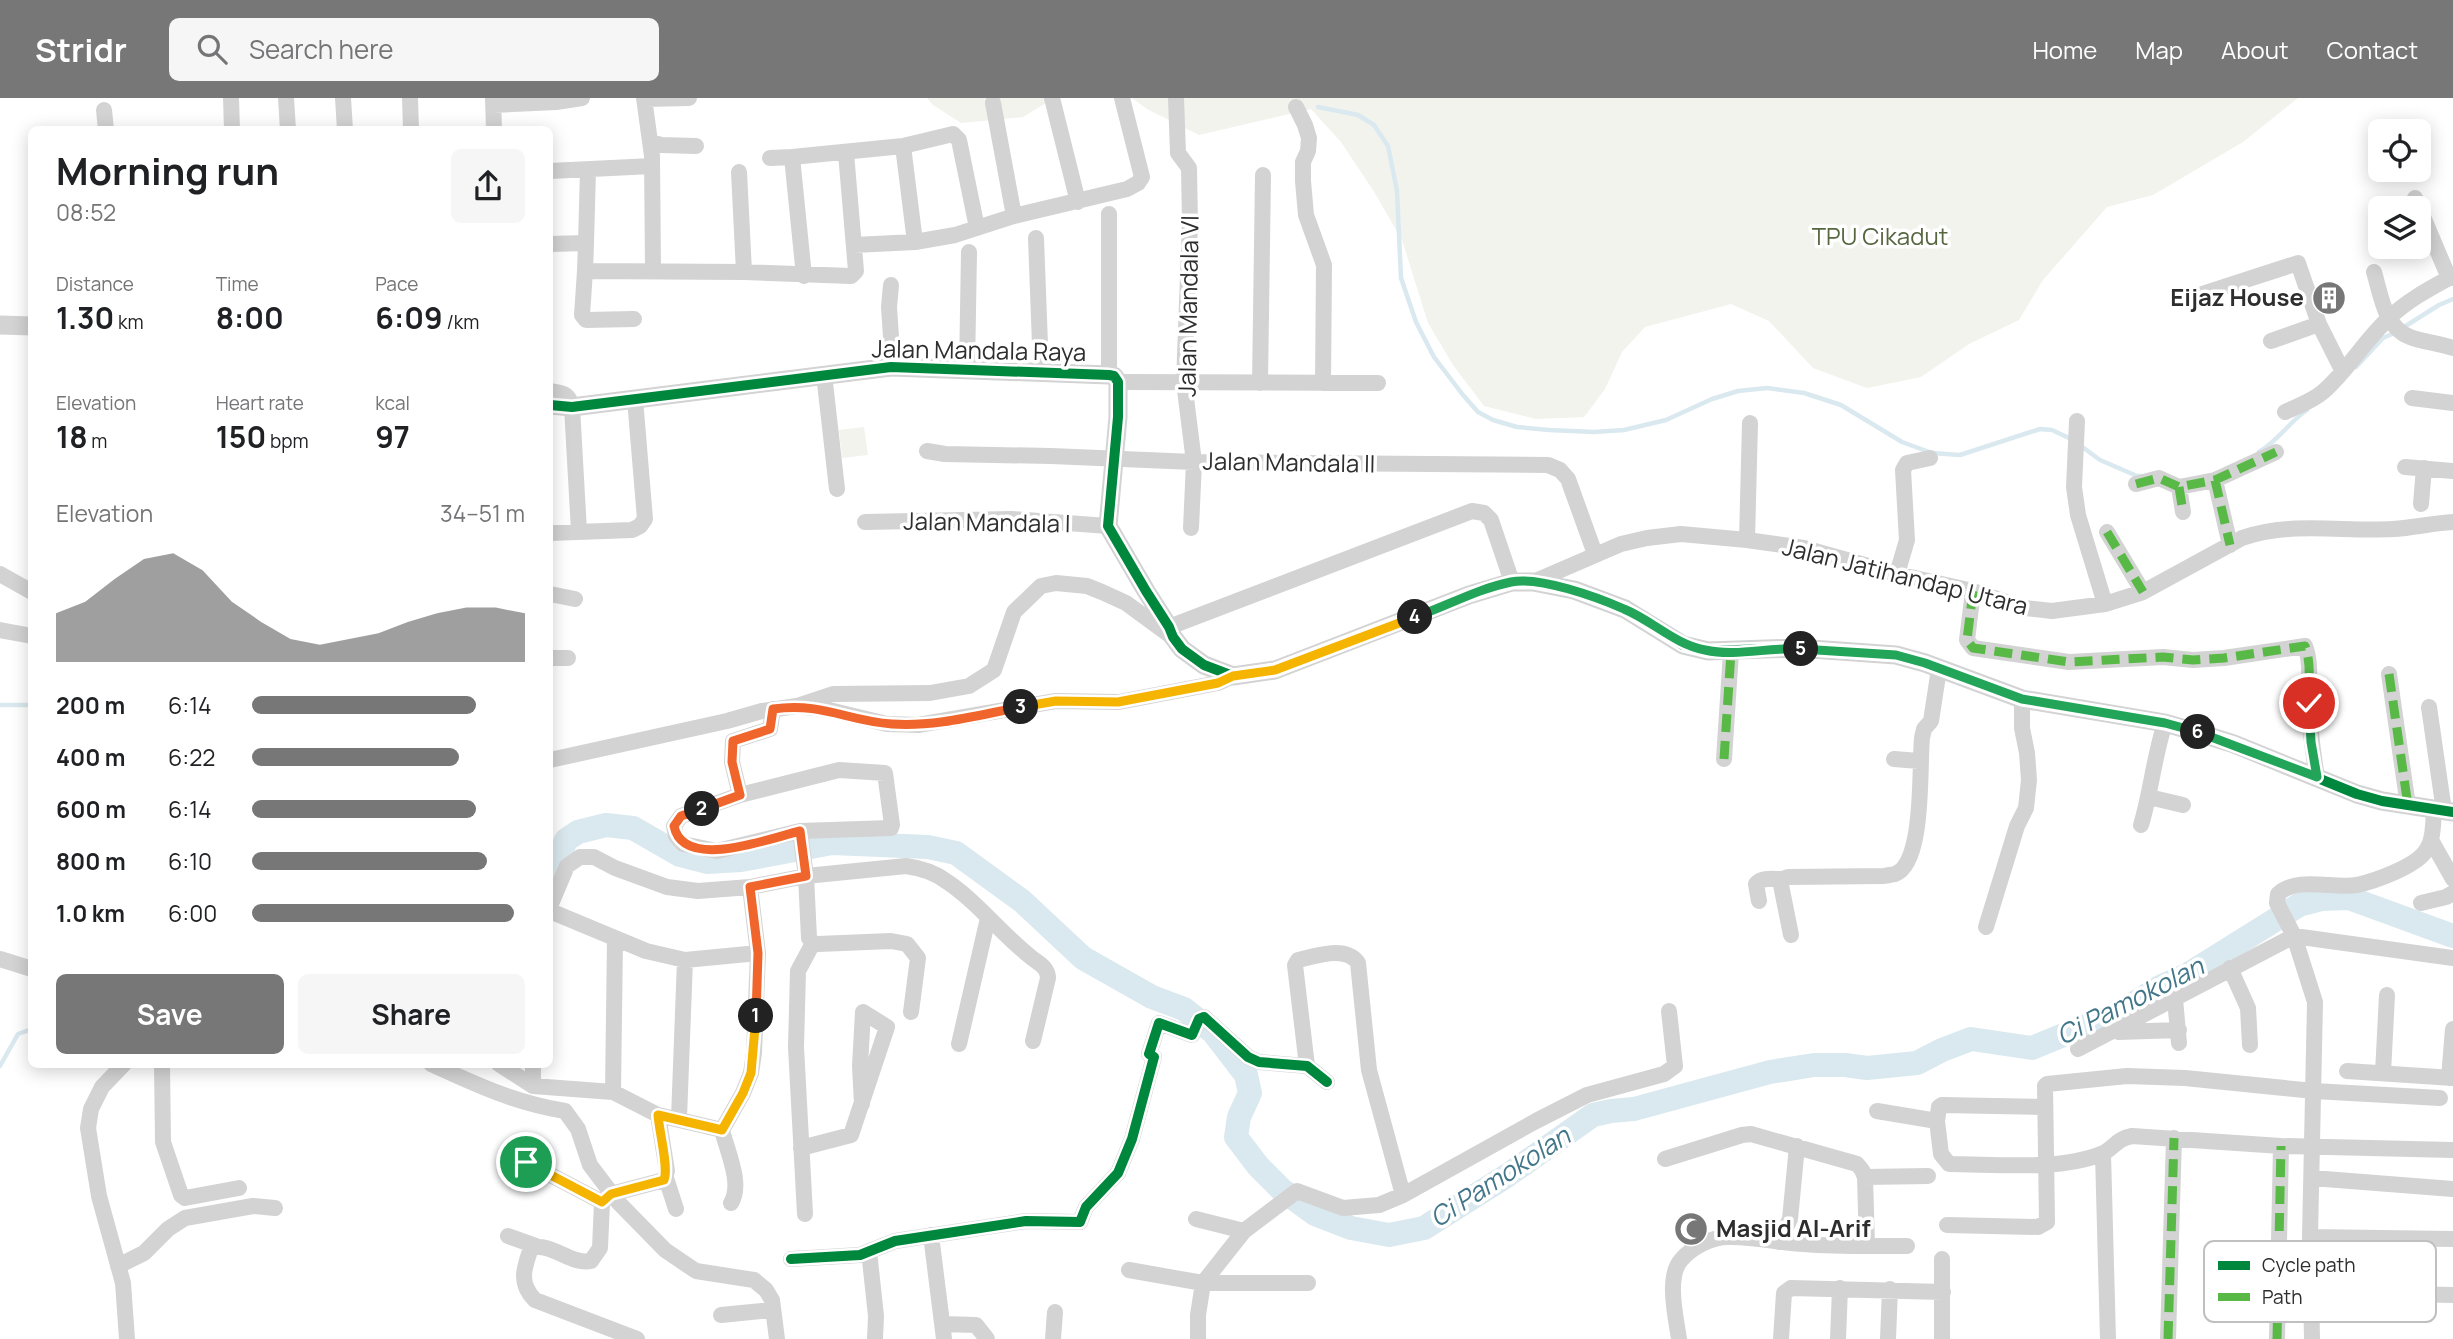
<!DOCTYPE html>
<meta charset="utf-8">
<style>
body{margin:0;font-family:Manrope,sans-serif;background:#f6f6f6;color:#202124;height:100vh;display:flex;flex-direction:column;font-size:26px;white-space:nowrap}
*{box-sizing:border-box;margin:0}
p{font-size:23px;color:#757577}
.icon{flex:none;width:38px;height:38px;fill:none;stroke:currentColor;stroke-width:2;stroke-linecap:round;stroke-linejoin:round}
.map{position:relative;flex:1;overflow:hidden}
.side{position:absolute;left:28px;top:28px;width:525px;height:942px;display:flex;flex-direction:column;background:#fff;border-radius:10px;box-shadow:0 4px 18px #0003}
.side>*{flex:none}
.buttons{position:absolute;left:2368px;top:21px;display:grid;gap:14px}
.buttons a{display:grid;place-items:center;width:63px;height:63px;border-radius:10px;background:#fff;box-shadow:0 4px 18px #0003;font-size:35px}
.pin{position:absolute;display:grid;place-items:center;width:60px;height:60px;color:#fff;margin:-30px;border:4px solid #fff;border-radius:50%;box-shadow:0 2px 7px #0007}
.km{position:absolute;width:35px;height:35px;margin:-18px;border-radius:50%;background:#222;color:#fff;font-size:19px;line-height:35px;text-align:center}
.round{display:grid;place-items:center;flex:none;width:74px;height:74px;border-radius:10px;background:#f6f6f6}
.head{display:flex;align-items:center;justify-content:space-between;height:119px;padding:0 28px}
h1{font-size:38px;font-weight:700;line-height:52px}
.metrics{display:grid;grid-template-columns:repeat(3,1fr);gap:10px;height:119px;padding:7px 28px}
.metrics div{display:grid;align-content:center}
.metrics b{font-size:30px;font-weight:700}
.metrics small{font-size:19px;font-weight:400}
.metrics p{font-size:19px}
.chart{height:196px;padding:14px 28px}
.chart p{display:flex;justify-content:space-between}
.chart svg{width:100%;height:126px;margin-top:7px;fill:#777;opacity:.7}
.cta{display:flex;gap:14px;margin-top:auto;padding:14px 28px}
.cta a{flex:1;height:80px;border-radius:10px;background:#777;color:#fff;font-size:28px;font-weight:700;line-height:80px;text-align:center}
.cta a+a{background:#f6f6f6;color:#202124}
ul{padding:0 28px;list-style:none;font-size:23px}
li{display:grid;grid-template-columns:112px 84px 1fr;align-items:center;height:52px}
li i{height:18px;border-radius:9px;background:#777}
header{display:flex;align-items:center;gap:42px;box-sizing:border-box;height:98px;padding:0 35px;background:#777;color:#fff}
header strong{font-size:33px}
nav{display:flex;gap:38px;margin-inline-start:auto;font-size:24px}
.search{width:490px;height:63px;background:#f6f6f6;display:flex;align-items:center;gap:18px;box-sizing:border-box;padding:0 24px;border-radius:10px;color:#757577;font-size:26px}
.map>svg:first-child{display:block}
</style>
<header>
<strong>Stridr</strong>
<div class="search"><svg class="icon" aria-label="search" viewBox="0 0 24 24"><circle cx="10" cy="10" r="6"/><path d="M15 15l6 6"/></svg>Search here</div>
<nav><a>Home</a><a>Map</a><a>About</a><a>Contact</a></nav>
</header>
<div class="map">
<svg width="2453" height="1241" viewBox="0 0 2453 1241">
<rect width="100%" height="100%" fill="#fff"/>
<path fill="#f1f3ec" d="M 927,0 L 1054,0 L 1023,19 L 961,25 L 933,7 Z
M 1132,0 L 2298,0 L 2243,44 L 2153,97 L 2107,109 L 2043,182 L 2019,222 L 1969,246 L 1921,279 L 1867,290 L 1813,270 L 1769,223 L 1731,206 L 1645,229 L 1622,254 L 1605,291 L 1584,319 L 1536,321 L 1484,308 L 1453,267 L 1428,225 L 1402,142 L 1373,92 L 1341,44 L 1311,11 L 1199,37 L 1147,11 Z
M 864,329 L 868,357 L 842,360 L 839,332 Z"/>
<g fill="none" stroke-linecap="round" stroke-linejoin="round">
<path stroke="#dae9ef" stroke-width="4.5" d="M 1318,9 L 1358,17 L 1374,27 L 1388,48 L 1397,93 L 1401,180 L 1416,224 L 1434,259 L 1463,297 L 1478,314 L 1493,322 L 1517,329 L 1549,332 L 1594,334 L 1624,332 L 1666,322 L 1712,301 L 1738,293 L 1767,290 L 1804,295 L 1841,307 L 1902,344 L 1932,355 L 1960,357 L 2040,331 L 2052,332 L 2071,341
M 2404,229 L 2439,207 L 2453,201
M 2356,269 L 2383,240 L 2396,234
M 2081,348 L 2100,362 L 2137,378 L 2142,378
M 2259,354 C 2279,342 2289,324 2307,312
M 0,607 L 32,607
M 0,968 L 18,936 L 32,931"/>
<path stroke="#dae9ef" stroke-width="24" d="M 550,782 L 566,742 L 578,734 L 606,727 L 633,730 L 680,757 L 707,764 L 741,762 L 832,745 L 928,749 L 956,755 L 1022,803 L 1083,860 L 1152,899 L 1184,911 L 1213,934 L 1246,977 L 1250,995 L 1239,1019 L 1236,1039 L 1258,1068 L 1282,1092 L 1315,1116 L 1351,1130 L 1389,1137 L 1424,1130 L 1508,1077 L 1593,1017 L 1611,1013 L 1634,1011 L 1770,974 L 1814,967 L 1845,967 L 1867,970 L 1917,965 L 1942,952 L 1971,941 L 2032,950 L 2122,913 L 2160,889 L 2187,877 L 2299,807 L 2322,801 L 2349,800 L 2453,838"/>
<path stroke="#d3d3d3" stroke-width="16" d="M 231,0 L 232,32
M 286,0 L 288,32
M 343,0 L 345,32
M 410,0 L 411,32
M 493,0 L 494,32
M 644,0 L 652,58 L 653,172
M 1052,0 L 1078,104
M 1176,0 L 1178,55 L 1189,70 L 1190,125 L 1184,284 L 1194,364 L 1191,430
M 644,1 L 689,0
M 993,5 L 1014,118
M 494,7 L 556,4 L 582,0
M 1296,9 L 1305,27 L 1309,40 L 1308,53 L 1303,64 L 1303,83 L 1306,117 L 1324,167 L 1323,285
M 104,12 L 106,32
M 651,44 L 661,47 L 696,48
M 903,48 L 915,144
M 770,60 L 792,59
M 550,73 L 652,68
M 739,74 L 744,174
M 2415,100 L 2449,180 L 2453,180
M 1036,140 L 1041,274
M 586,145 L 588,72
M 550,146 L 586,145 L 585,173
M 854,147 L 915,144 L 955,137 L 1014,118 L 1127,91 L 1138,85 L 1142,79 L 1122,0
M 2374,174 C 2381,197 2384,229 2410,239 C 2423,244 2439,245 2453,250
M 804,178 L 792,59 L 903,48 L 953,36 L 959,42 L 977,130
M 891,187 L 889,209 L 893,269
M 2202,196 L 2298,165 L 2319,226 L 2342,272
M 634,221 L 586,222 L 582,217 L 585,173 L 744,174 L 851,178 L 856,173 L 846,55
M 2271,243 L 2319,226
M 967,272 L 969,154
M 824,276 L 837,391
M 1109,277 L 1109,116
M 1118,284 L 1378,285
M 1260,285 L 1263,77
M 550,293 C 563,295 569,295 572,309 L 579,433
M 2412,300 L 2453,305
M 2285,314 C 2298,308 2313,303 2324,293 C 2348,272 2365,242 2389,220 C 2407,203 2427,192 2449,180
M 2077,323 L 2074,389 L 2078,417 L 2105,506
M 927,353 L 945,356 L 1051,358 L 1194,364 L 1548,367 L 1560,372 L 1568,381 L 1595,456
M 2405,369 L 2453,373
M 2215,382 L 2230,447
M 2136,386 L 2159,380 L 2179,389 L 2215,382 L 2276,354
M 2179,389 L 2183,414
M 2421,406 L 2424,370
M 865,424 L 1012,421 L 1108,428
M 2107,434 L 2143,494
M 550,435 L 632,432 L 640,428 L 645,421 L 635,301
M 1747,442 L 1750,325
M 0,476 L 32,494
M 1897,476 L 1907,442 L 1903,372 L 1907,365 L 1930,360
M 1533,484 L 1621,446 L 1647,440 L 1681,436 L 1747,442 L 1804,450 L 1897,476 L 1973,493 L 2025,510 L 2052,513 L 2105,506 L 2143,494 L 2242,440 C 2291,423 2343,434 2393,431 C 2413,430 2433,425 2453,424
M 1973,493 L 1967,542 L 1973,550 L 2069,564 L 2163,559 L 2193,562 L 2224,560 L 2305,548 C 2312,566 2308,588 2309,608 C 2310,632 2313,655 2317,679
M 550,496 L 575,501
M 1169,529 L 1472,413 L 1484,415 L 1491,422 L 1512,484
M 0,532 L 32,538
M 550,560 L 568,560
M 2389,576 L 2408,708
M 805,609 L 825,611 L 887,626 L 918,627 L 1056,603 L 1119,604 L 1218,585 L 1233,578
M 2429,609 L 2444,713
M 1724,661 L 1731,554
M 1894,661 L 1919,663
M 550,662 L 727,623 L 762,613 L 797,608 L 833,596 L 930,595 L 969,588 L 994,572 L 1014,514 L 1041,488 L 1056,485 L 1087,488 L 1102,494 L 1126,505 L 1171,538
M 839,672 L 885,675 L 892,727 L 891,730 L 800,733 L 717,753 L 683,746 L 676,738 L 674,728 L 681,718 L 740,697 Z
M 740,697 L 732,664 L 733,643 L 770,631 L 773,611
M 2149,699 L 2183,707
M 2141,727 C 2151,694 2154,658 2165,625
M 800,733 L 806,778 L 809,840 L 813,845 L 818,846 L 891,843 L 907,846 L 918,860 L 911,914
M 2431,742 L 2453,781
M 1759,803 L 1756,786 C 1762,779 1773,781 1782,781
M 2421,805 L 2446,799 L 2453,795
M 550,808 L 567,768 L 580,759 L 594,759 L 615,770 L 667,789 L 698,793 L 750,789 L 806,778 L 906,768 C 921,770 934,774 946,783 C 978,804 1002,837 1032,860 C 1040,866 1048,870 1048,880 L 1033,943
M 550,813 L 646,853 L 685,862 L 758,855
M 1986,829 L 2017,728 L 2026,710 L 2029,682 L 2027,655 L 2022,630 L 2022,601
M 1791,837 L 1781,787 L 1782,781 L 1788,779 L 1884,778 C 1887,777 1891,777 1895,776 C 1925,765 1919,668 1922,640 L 1924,631 L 1931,623 L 1939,571
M 0,861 L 32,871
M 2230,870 L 2248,910 L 2250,947
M 2175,901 L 2179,945
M 2118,934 L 2179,932
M 959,946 L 988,820
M 2078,951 L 2294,838 L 2453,860
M 124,966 L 102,989 L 91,1011 L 88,1030 L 99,1098 L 123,1185 L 127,1241
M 162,966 L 163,1044 L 181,1097 L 185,1100 L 239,1090
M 431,966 C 477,987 515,1005 565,1013 L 578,1031 L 590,1067 L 618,1104 L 665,1152 L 696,1173 L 754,1182 L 766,1192 L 772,1202 L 777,1241
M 499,966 L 533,988 L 613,994 L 658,1017 L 722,1032
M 1307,968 L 1295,867 L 1298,862 C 1316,858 1346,847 1358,865 L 1369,972 L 1403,1097
M 2347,973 L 2453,980
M 2383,975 L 2387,897
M 2449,980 L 2453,931
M 533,988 L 533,966
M 613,994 L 615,841
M 1877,1013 L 1937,1023 L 1939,1009 L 1942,1007 L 2043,1009
M 679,1020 L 685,862
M 1937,1023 L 1941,1056 L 1949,1066 C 1994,1066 2059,1073 2101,1056 C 2114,1051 2115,1041 2132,1038 L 2281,1048 L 2453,1052
M 801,1050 L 851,1037 L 887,929 L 863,914 L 860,968 L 862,1006
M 2103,1056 L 2108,1241
M 1665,1061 L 1742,1037 L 1751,1036 L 1857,1066 L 1862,1072 L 1865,1079 L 1867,1148
M 526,1064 L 602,1104
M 1865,1079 L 1928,1078
M 666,1080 L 676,1111
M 2312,1080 L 2453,1091
M 731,1105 C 743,1086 727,1053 722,1032 L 743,995 L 751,975 L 754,955 L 758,855 L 750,789
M 805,1116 L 796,949 L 798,873 L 813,845
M 1196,1121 L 1244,1133
M 1947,1127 L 2038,1129 L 2047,1124 L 2045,988 L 2047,986 L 2127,978 L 2185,980 L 2314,993 L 2440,1000
M 931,1137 L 944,1241
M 508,1138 L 536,1148
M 2310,1139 L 2453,1141
M 1779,1144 L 1790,1121 L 1797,1048
M 869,1153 L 876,1218 L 875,1241
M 791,1161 L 860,1157 L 895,1143 L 1026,1123 L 1080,1124 L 1086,1109 L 1118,1075 L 1132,1041 L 1154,959 L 1149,956 L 1159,925 L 1192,937 L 1199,921 L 1204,919 L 1248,959 L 1259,964 L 1307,968 L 1327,984
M 1942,1161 L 1942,1241
M 118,1168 L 144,1155 L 168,1131 L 185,1120 L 253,1108 L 275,1110
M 1129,1172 L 1203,1185 L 1308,1185
M 2311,1194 L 2453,1197
M 721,1217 L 772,1212
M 942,1226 L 976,1227 L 987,1241
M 637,1241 L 535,1202 C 518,1185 524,1170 531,1150 C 552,1144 570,1167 591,1163 L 600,1150 L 602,1104 L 611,1096 L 664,1082 L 667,1073 L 658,1017
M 1053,1241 L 1055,1214
M 1198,1241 L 1198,1217 L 1203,1185 L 1244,1133 L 1297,1093 L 1343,1110 L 1379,1107 L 1403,1097 L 1536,1023 L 1587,997 L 1664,976 L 1675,968 L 1669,913
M 1679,1241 C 1676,1220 1666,1179 1681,1162 C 1692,1149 1712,1139 1728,1139 C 1753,1138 1779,1145 1804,1146 C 1838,1149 1873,1148 1907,1148
M 1781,1241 L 1784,1195 L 1791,1190 L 1943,1194
M 1838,1241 L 1840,1190
M 1888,1241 L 1890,1191
M 2168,1241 L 2174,1040
M 2277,1241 L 2281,1048
M 2312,1241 L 2310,1139 L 2315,904 L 2294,838 L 2277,805 L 2278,796 C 2297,778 2333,791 2357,787 C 2375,783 2414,769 2425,754 C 2434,743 2433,724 2434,712"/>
<path stroke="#d3d3d3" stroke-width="19" d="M 0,227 L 32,228
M 550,307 L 572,309 L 891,269 L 1109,277 L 1114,278 L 1118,284 L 1118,319 L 1108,428 L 1146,493 L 1169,529 L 1173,539 L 1182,551 L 1204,567 L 1233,578 L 1275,572 L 1469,497 L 1512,484 L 1533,484 L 1574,492 L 1625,511 L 1683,547 L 1708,553 L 1797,550 L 1896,557 L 1925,565 L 2022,601 L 2165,625 L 2196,634 L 2234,646 L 2357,696 L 2382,703 L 2453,714"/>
<path stroke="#58b947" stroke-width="9" stroke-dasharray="18 9" stroke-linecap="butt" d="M 2215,382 L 2230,447
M 2136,386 L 2159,380 L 2179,389 L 2215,382 L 2276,354
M 2179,389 L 2183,414
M 2107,434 L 2143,494
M 1973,493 L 1967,542 L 1973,550 L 2069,564 L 2163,559 L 2193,562 L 2224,560 L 2305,548 C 2312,566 2308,588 2309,608 C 2310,632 2313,655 2317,679
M 2389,576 L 2408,708
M 797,608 L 825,611 L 887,626 L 918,627 L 1056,603 L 1119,604 L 1218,585 L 1233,578
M 1724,661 L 1731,554
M 2168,1241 L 2174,1040
M 2277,1241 L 2281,1048"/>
<g stroke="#fff" stroke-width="15">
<path id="cycleway" d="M 550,307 L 572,309 L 891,269 L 1109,277 L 1114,278 L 1118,284 L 1118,319 L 1108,428 L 1146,493 L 1169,529 L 1173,539 L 1182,551 L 1204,567 L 1233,578 L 1275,572 L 1469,497 L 1512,484 L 1533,484 L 1574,492 L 1625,511 L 1683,547 L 1708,553 L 1797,550 L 1896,557 L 1925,565 L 2022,601 L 2165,625 L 2196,634 L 2234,646 L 2357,696 L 2382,703 L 2453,714
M 791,1161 L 860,1157 L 895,1143 L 1026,1123 L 1080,1124 L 1086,1109 L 1118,1075 L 1132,1041 L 1154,959 L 1149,956 L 1159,925 L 1192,937 L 1199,921 L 1204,919 L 1248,959 L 1259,964 L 1307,968 L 1327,984"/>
</g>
<use href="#cycleway" stroke="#00873e" stroke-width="10"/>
</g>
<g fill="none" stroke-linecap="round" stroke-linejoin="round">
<g stroke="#fff" stroke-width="14">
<path id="split-1" d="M 526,1064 L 602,1104 L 611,1096 L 664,1082 C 669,1070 659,1033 658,1017 L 722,1032 L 743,995 L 751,975 L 756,918"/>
</g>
<g stroke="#fff" stroke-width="14">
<path id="split-2" d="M 702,711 L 681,718 L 674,728 C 683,774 770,740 800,733 L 806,778 L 750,789 L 758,855 L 756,918"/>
</g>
<g stroke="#fff" stroke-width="14">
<path id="split-3" d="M 702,711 L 740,697 L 732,664 L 733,643 L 770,631 L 773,611 C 822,604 847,623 892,626 C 936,629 978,617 1021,609"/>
</g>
<g stroke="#fff" stroke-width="14">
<path id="split-4" d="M 1021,609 L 1056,603 L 1118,604 L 1218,585 L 1233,578 L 1275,572 L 1415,519"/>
</g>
<g stroke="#fff" stroke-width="14">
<path id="split-5" d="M 1415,519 C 1447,508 1477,491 1511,484 C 1539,478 1597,499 1624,511 C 1653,523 1674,546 1705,552 C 1736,559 1769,549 1801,551"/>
</g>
<g stroke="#fff" stroke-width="14">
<path id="split-6" d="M 1801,551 L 1896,557 L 1925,565 L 2022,601 L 2165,625 L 2198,634"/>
</g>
<g stroke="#fff" stroke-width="14">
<path id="split-7" d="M 2198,634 L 2317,679 L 2311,644 L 2309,605"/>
</g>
<use href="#split-1" stroke="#f5b400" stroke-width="9"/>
<use href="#split-2" stroke="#f0652b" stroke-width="9"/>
<use href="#split-3" stroke="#f0652b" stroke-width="9"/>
<use href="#split-4" stroke="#f5b400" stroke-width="9"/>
<use href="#split-5" stroke="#22a559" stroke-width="9"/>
<use href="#split-6" stroke="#22a559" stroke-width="9"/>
<use href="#split-7" stroke="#22a559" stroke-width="9"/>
</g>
<defs>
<g id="building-disc" transform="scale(1.75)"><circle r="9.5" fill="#777" stroke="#fff"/><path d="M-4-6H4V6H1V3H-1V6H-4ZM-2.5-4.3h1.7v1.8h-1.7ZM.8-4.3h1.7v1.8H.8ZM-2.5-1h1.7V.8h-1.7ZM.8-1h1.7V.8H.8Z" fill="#fff"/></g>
<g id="mosque-disc" transform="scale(1.75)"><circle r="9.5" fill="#777" stroke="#fff"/><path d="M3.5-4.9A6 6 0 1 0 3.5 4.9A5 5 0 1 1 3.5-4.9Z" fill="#fff"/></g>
</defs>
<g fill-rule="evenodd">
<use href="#building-disc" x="2329" y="200"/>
<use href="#mosque-disc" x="1691" y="1131"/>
</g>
<g text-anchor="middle" stroke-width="7" stroke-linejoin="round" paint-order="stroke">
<g font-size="24" fill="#56663f" stroke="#fff">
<text x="1880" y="147">TPU Cikadut</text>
</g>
<g font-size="24" font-weight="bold" fill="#2e2e2e" stroke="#fff" text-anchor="end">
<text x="2304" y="208">Eijaz House</text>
<text x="1716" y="1139" text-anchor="start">Masjid Al-Arif</text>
</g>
<g font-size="24" fill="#2e2e2e" stroke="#fff">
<text transform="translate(1189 208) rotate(-89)" y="8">Jalan Mandala VI</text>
<text transform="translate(979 253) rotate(1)" y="8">Jalan Mandala Raya</text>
<text transform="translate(1289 365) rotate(1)" y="8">Jalan Mandala II</text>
<text transform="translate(987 425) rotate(1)" y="8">Jalan Mandala I</text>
<text transform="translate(1905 479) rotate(14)" y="8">Jalan Jatihandap Utara</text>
</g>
<g font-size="26" font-style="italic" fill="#427689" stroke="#fff">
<text transform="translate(2130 903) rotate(-27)" y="9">Ci Pamokolan</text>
<text transform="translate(1500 1079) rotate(-33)" y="9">Ci Pamokolan</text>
</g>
</g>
<rect x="2204" y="1143" width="232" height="81" rx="10" fill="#fff" stroke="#c0c0c0" stroke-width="2"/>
<rect x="2218" y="1163" width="32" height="9" fill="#00873e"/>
<rect x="2218" y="1195" width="32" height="8" fill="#58b947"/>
<g font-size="19" fill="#2e2e2e">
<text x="2262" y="1174">Cycle path</text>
<text x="2262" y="1206">Path</text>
</g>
</svg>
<div class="buttons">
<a><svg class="icon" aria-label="locate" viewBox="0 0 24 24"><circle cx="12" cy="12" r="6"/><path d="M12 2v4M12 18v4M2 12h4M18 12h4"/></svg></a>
<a><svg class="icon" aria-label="layers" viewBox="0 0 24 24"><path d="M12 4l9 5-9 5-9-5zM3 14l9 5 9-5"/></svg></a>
</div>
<div class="pin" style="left:526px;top:1064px;background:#1e9e55"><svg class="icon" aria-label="arrive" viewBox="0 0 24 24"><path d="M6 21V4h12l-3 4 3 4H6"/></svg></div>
<div class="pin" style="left:2309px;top:605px;background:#d93025"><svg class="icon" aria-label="check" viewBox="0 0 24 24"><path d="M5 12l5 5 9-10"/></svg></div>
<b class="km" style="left:756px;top:918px">1</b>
<b class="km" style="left:702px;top:711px">2</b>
<b class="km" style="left:1021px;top:609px">3</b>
<b class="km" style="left:1415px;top:519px">4</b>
<b class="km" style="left:1801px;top:551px">5</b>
<b class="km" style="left:2198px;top:634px">6</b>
<section class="side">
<div class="head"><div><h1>Morning run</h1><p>08:52</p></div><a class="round"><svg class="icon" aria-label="share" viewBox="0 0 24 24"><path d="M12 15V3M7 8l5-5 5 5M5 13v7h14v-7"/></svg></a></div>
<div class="metrics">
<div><p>Distance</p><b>1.30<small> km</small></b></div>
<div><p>Time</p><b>8:00</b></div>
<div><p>Pace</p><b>6:09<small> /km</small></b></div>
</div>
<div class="metrics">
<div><p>Elevation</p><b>18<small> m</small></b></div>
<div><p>Heart rate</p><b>150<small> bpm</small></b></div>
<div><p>kcal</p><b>97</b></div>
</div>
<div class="chart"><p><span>Elevation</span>34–51 m</p>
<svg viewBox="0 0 160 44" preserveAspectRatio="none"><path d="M0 44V27L10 23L20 15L30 8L40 6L50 12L60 23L70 30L80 36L90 38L100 36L110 34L120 30L130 27L140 25L150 25L160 27V44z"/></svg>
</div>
<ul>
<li><b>200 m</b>6:14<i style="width:82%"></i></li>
<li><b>400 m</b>6:22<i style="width:76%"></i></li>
<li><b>600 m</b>6:14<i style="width:82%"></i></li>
<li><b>800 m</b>6:10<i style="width:86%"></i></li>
<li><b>1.0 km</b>6:00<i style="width:96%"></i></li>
</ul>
<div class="cta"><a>Save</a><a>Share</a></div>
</section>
</div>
